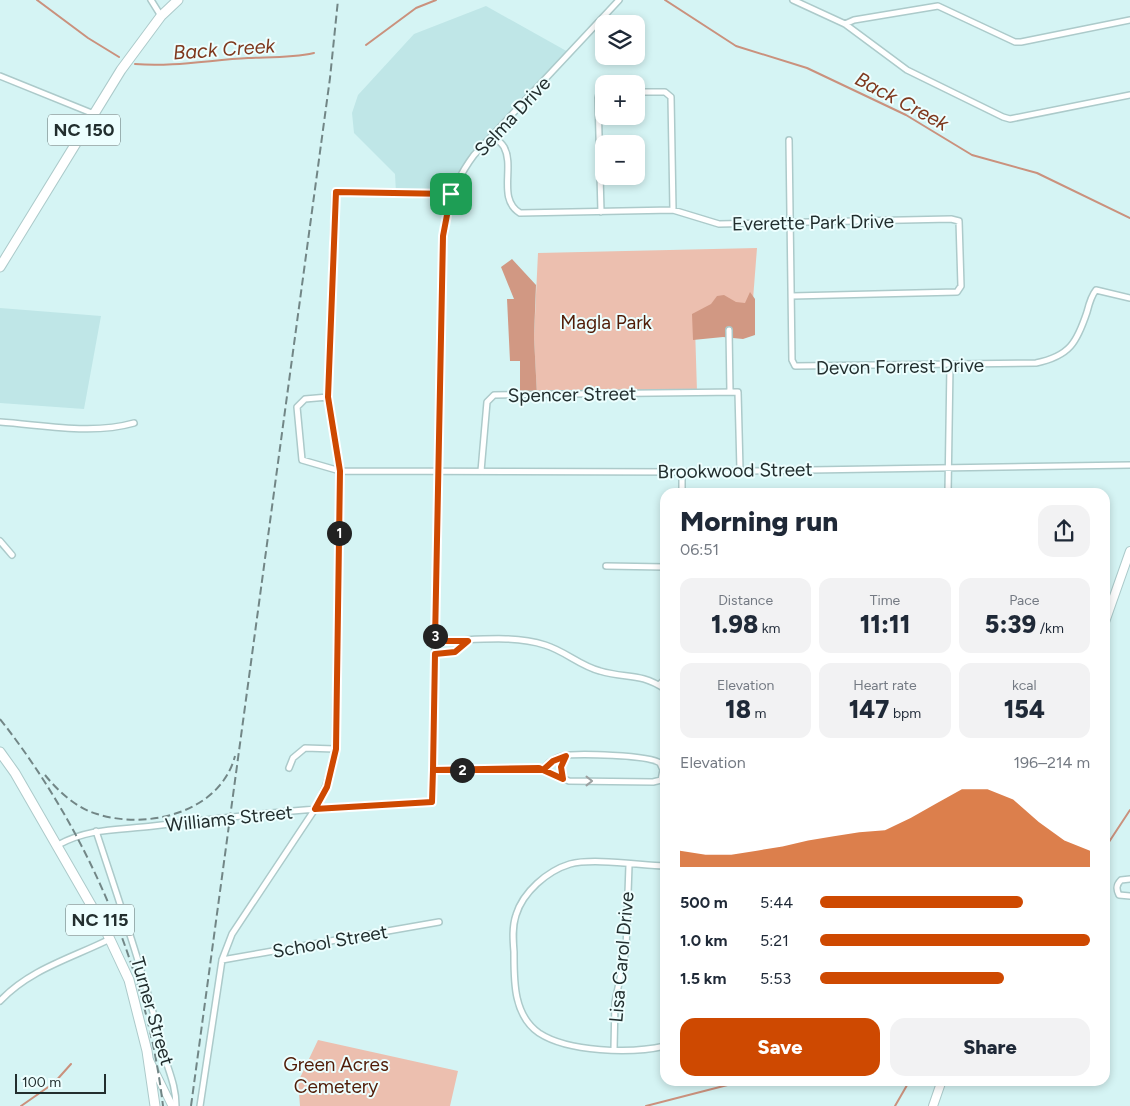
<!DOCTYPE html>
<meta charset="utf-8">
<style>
body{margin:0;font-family:Figtree,sans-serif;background:#f2f2f3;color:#1f2937;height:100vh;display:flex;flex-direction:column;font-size:19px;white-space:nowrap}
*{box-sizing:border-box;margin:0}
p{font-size:16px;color:#747a83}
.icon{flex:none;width:28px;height:28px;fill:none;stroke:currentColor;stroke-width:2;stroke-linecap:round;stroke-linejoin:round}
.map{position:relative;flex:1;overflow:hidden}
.side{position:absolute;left:660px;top:488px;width:450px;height:598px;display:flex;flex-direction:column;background:#fff;border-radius:15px;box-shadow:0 2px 8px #0003}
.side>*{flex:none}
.buttons{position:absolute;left:595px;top:15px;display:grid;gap:10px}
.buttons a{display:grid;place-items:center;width:50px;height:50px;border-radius:10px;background:#fff;box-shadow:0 2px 8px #0003;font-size:25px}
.scale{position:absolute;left:15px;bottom:12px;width:91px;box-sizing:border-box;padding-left:5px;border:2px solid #222e2e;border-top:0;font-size:14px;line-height:18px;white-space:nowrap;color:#222e2e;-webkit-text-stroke:4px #ecfefe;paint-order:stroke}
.pin{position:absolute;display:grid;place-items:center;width:42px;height:42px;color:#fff;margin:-21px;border-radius:10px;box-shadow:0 2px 8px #0006}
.km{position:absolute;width:25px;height:25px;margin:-12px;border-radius:50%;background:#222;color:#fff;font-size:14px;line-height:25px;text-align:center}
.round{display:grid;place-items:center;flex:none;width:52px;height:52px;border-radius:15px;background:#f2f2f3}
.headline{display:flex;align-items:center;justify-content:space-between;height:85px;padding:0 20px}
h1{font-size:28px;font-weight:800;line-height:38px}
.stats{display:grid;grid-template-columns:repeat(3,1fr);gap:8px;height:85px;padding:5px 20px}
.stats div{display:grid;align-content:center;border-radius:12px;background:#f2f2f3;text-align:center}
.stats b{font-size:25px;font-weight:800}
.stats small{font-size:14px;font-weight:400}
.stats p{font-size:14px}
.chart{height:140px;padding:10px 20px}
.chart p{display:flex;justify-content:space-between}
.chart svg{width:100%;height:90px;margin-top:5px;fill:#ce4901;opacity:.7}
.primary-button{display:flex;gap:10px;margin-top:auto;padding:10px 20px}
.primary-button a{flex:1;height:58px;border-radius:15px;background:#ce4901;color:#fff;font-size:20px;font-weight:800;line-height:58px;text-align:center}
.primary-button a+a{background:#f2f2f3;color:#1f2937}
ul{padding:0 20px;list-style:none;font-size:16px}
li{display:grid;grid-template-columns:80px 60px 1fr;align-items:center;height:38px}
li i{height:12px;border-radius:6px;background:#ce4901}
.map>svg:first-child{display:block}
</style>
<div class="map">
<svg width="1130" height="1106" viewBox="0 0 1130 1106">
<rect width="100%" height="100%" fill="#d5f4f4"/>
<path fill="#bfe6e7" d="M 486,6 L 570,53 L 474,155 L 451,195 L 396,193 L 395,174 L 354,133 L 352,113 L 358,95 L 414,34 Z
M 0,308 L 101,316 L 84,409 L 0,403 Z"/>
<path fill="#ecbfaf" d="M 757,248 L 751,325 L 695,327 L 697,392 L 537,395 L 534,337 L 538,253 Z
M 318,1040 L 458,1071 L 450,1106 L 300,1106 L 298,1082 Z"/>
<path fill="#d19883" d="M 512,259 L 536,285 L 534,337 L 537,395 L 520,395 L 520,361 L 510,361 L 507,299 L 514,299 L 501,267 Z
M 750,292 L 755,299 L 755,335 L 743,339 L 723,337 L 693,340 L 692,314 L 711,304 L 717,296 L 724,295 L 736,302 L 745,303 Z"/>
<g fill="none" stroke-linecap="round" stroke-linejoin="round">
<path stroke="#ca917d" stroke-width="2" d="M 37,0 L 88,38 L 119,57
M 665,0 L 736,46 L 807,68 L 906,115 L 972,155 L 1037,173 L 1130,218
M 366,45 L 416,8 L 436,0
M 135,64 C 173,67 210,60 248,58 C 271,57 291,58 314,53
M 1105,848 L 1130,810
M 21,1106 L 54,1083 L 71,1064
M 646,1106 L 747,1080
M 895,1106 L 910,1080"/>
<g stroke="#accaca" stroke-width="8">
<path id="minor" d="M 151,0 L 161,16
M 793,0 L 845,24 L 907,70 L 1003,117 L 1010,119 L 1130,95
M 845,24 L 854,20 L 938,6 L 1015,42 L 1021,42 L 1130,20
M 0,76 L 94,114
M 636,92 L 665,92 L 671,97 L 673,210
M 492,136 C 496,139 501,142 504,147 C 515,167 497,199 520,213 L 673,210 L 719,224 L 951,219 L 959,221 L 961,286 L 957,292 L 792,296
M 789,140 L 792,360 L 795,366 L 1036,363 C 1070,356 1077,342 1087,312 C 1089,304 1091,296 1096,290 L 1130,298
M 601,212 L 598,98 L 599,94 L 604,93
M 729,330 L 730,392
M 328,397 L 305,399 L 297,407 L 302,460 L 340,471 L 682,472 L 1130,465
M 0,422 C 44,425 92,435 134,423
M 481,471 L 487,402 L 494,395 L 738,392 L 740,470
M 682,492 L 682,472
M 948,492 L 950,365
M 0,541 L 12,555
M 606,566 L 665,567
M 435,641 C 470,641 511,634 545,645 C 565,651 580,666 600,671 C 627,679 639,672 665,689
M 435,654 L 455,652 L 468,641
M 659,685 L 665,679
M 289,768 L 293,758 L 305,748 L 335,749
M 433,770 L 539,769 L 569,781 L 653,782 L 661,780 L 663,770 L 660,763 C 650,755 576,753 562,756 C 555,758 547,763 543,770
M 563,778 L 561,767 L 566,756
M 96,831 C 120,904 145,976 163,1051 C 168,1070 176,1085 176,1106
M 58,845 C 88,828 120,830 153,826 C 246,815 339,805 432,802 L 442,282 C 443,233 443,196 474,155 L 619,0
M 665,866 C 639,865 593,858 570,864 C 547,871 523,892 516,915 C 512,927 513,940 514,952 C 514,980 513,1015 539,1033 C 568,1052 631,1054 665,1046
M 1130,879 L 1121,880 C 1116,885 1116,889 1119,895 L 1130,896
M 222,960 L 439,922
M 0,1001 C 30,969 72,958 110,939
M 614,1049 L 615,1002 L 626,950 L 629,865
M 200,1106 L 222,960 L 232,934 L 315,809 C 326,789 332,772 335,749 L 340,471 L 328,397 L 335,192 L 451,195"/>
</g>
<g stroke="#accaca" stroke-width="9">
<path id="tertiary" d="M 150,1061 L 172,1106"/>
</g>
<g stroke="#accaca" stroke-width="10">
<path id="secondary" d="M 1105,622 L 1130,551
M 933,1106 L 942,1080"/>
</g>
<g stroke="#accaca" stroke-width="11">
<path id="primary" d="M 0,267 L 121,70 L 161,16 L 178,0
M 0,752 L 15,773 L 106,931 L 129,980 L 147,1051 L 155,1106"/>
</g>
<use href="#minor" stroke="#fff" stroke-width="5"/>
<use href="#tertiary" stroke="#fff" stroke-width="7"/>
<use href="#secondary" stroke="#fff" stroke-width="8"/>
<use href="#primary" stroke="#fff" stroke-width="9"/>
<path stroke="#728686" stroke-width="2" stroke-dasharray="8 4" stroke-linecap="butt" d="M 0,719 C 86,828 147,968 163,1106
M 45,775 C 58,791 76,808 97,814 C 147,830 220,813 235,756
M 191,1106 L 330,78 L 338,0"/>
</g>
<defs><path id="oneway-chevron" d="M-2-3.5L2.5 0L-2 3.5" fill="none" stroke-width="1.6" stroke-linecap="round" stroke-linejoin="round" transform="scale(1.25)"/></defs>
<use stroke="#9ca1a1" href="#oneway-chevron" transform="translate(589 781)"/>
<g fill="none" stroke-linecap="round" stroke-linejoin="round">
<g stroke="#fff" stroke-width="10">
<path id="route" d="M 451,194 L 336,192 L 328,397 L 340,471 L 336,749 L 327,787 L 315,809 L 432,802 L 433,770 L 543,770 L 553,761 L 566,756 L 561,767 L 563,779 L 543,770 L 539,768 L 433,770 L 435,654 L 455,652 L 468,641 L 435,641 L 443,236 L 451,194"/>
</g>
<use href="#route" stroke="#ce4901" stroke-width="6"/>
</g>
<g text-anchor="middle" stroke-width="4" stroke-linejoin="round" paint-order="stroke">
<g fill="#ecfefe" stroke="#5f6c6c" stroke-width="1">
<rect x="48" y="114.5" width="72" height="31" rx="4"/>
<rect x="66" y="904.5" width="68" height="31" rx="4"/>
</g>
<g font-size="18" font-weight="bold" fill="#222e2e">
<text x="84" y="136">NC 150</text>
<text x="100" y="926">NC 115</text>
</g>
<g font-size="19" fill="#222e2e" stroke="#ecfefe">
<text transform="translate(512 116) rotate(-47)" y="7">Selma Drive</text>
<text transform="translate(813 222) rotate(-1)" y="7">Everette Park Drive</text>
<text transform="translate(900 366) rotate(-1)" y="7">Devon Forrest Drive</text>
<text transform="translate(572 394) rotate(-1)" y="7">Spencer Street</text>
<text transform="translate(735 470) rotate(-1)" y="7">Brookwood Street</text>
<text transform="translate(229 818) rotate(-6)" y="7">Williams Street</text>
<text transform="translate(330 941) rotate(-10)" y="7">School Street</text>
<text transform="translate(621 957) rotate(-85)" y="7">Lisa Carol Drive</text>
<text transform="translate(153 1011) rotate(74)" y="7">Turner Street</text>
</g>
<g font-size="19" fill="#501c07" stroke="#ecfefe">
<text x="606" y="329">Magla Park</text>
<text x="336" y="1071">Green Acres<tspan x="336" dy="22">Cemetery</tspan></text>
</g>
<g font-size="20" font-style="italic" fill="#7f381d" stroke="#ecfefe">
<text transform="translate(224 49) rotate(-4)" y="7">Back Creek</text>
<text transform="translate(902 101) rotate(28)" y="7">Back Creek</text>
</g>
</g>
</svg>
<div class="buttons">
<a><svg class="icon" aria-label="layers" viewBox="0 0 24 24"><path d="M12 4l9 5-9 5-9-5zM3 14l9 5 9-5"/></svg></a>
<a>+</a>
<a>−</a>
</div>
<div class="scale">100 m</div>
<div class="pin" style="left:451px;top:194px;background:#1e9e55"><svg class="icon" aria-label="arrive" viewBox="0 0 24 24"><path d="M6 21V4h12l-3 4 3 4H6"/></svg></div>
<b class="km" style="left:339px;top:533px">1</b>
<b class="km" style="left:462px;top:770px">2</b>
<b class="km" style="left:435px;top:636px">3</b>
<section class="side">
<div class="headline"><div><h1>Morning run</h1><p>06:51</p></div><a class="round"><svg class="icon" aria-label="share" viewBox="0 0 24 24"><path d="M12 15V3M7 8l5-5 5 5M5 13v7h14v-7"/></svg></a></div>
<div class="stats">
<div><p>Distance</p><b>1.98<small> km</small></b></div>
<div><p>Time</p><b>11:11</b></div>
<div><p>Pace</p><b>5:39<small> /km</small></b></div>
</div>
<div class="stats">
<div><p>Elevation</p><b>18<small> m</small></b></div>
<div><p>Heart rate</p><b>147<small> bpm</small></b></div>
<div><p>kcal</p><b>154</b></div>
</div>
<div class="chart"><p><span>Elevation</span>196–214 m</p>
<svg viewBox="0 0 160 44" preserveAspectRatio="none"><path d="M0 44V36L10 38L20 38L30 36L40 34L50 31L60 29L70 27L80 26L90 20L100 13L110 6L120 6L130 11L140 22L150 31L160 36V44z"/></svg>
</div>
<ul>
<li><b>500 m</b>5:44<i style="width:75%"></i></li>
<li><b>1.0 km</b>5:21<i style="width:100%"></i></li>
<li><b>1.5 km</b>5:53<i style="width:68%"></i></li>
</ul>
<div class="primary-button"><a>Save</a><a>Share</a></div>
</section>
</div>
